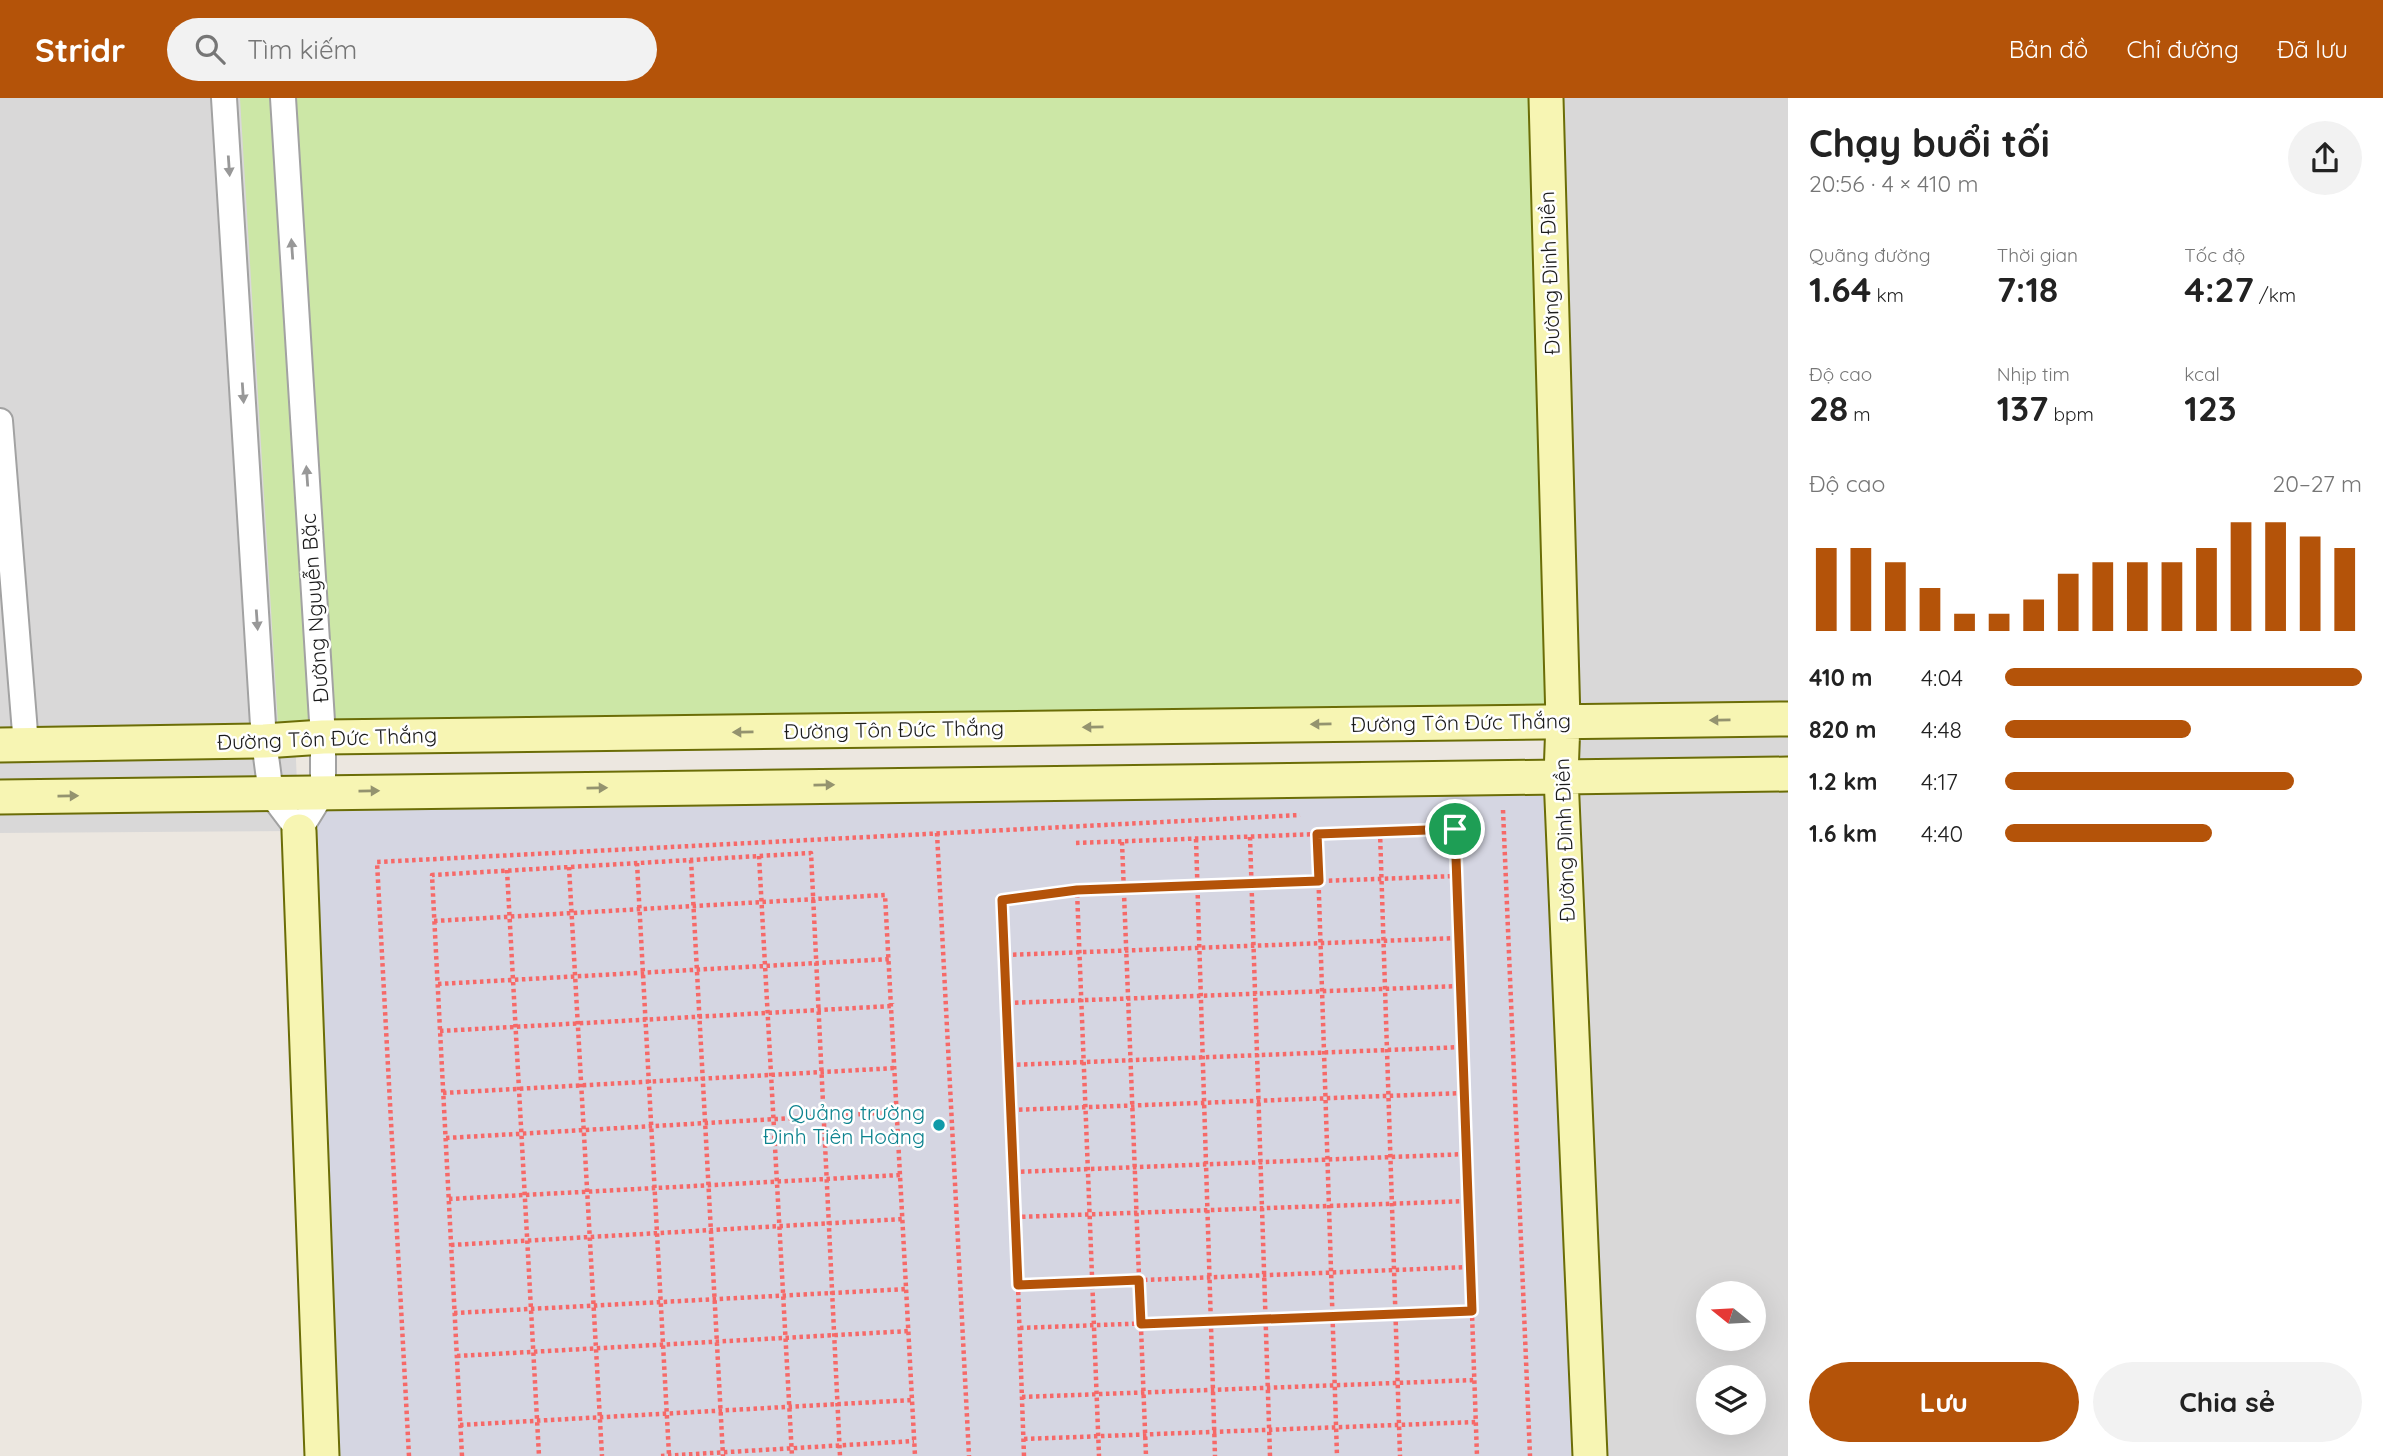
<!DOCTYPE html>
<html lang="vi">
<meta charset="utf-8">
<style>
body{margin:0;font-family:Quicksand,sans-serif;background:#f2f2f2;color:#222;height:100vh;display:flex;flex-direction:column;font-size:26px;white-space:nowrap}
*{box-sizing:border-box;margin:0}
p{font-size:23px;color:#767676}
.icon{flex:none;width:38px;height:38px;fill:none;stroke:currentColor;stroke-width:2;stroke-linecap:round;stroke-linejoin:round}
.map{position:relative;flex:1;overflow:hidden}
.sheet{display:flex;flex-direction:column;background:#fff;width:595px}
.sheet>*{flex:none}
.needle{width:46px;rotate:288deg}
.controls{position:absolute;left:1696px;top:1183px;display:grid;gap:14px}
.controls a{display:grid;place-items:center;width:70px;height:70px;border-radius:50%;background:#fff;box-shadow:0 7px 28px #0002;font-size:35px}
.pin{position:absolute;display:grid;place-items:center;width:60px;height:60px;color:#fff;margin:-30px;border:4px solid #fff;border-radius:50%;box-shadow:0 2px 7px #0007}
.round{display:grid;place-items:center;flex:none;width:74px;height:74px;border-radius:37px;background:#f2f2f2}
.summary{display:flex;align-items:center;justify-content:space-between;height:119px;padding:0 21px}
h1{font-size:38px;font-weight:700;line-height:52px}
.figures{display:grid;grid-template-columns:repeat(3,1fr);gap:10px;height:119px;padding:7px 21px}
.figures div{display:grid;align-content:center}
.figures b{font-size:35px;font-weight:700}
.figures small{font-size:19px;font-weight:400}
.figures p{font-size:19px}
.chart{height:196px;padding:14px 21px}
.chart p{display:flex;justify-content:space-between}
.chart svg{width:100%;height:126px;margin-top:7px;stroke:#b45309;stroke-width:6}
.primary-button{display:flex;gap:14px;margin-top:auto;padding:14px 21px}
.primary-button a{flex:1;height:80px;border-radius:42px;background:#b45309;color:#fff;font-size:28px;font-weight:700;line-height:80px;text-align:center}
.primary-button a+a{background:#f2f2f2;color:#222}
ul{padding:0 21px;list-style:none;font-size:23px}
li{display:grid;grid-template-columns:112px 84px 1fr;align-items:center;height:52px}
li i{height:18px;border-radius:9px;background:#b45309}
header{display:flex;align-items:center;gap:42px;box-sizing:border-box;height:98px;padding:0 35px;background:#b45309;color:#fff}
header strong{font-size:33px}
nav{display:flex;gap:38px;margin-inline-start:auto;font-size:24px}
.search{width:490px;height:63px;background:#f2f2f2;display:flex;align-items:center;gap:18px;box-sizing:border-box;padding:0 24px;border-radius:38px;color:#767676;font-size:26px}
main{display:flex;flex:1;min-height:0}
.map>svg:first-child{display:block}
</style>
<header>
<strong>Stridr</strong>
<div class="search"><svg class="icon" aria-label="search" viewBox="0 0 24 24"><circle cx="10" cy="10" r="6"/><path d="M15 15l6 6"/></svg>Tìm kiếm</div>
<nav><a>Bản đồ</a><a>Chỉ đường</a><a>Đã lưu</a></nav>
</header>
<main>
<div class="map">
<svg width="1788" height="1358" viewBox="0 0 1788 1358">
<rect width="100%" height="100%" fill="#ece7e0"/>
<path fill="#d9d8d8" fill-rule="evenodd" d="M 0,0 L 268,0 L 299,733 L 0,735 Z
M 1546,0 L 1788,0 L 1788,1358 L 1605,1358 ZM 1708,1195 L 1754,1195 L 1754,1241 L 1708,1241 ZM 1708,1279 L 1754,1279 L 1754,1325 L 1708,1325 Z"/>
<path fill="#cce7a6" d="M 240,0 L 1535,0 L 1563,623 L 279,643 Z"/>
<path fill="#d5d6e2" d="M 1561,678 L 1590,1358 L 315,1358 L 287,695 Z"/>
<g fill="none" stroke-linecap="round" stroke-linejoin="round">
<g stroke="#a2a2a2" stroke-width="28">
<path id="street" d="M 224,0 L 264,643 L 271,696 L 299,733 L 323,694 L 323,639 L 283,0
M 0,323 L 26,647"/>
</g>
<g stroke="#6b6d07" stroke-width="37">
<path id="secondary" d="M 1546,0 L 1563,623 L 1561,678 L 1590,1358
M 0,647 L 264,643 L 323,639 L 1788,621
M 0,699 L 1788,676
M 299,733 L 322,1358"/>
</g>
<path stroke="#f66968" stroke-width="4.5" stroke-dasharray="3.5 3.5" stroke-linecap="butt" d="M 1503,712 L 1530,1358
M 1380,734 L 1400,1358
M 937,735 L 969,1358
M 1317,736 L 1337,1358
M 1250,739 L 1270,1358
M 1196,741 L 1215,1358
M 1122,744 L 1146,1358
M 1076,745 L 1455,731 L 1477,1358
M 759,758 L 792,1358
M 691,762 L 723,1358
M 637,765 L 669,1357
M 569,769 L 602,1358
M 507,772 L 539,1358
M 1077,792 L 1457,778
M 434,823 L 885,797 L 915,1358
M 1006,857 L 1459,840
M 438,886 L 890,861
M 1008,905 L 1461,888
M 440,933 L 892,908 L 892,905
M 1010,967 L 1463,949
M 443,995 L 896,970
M 1012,1012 L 1464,995
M 446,1040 L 898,1014
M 1014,1074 L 1467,1056
M 449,1101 L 901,1077
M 1015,1119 L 1468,1103
M 451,1147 L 903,1121
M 1018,1187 L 1470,1169 L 1470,1167
M 454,1215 L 907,1191
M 1020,1230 L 1472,1213
M 457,1258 L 909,1233 L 909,1231
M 1022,1299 L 1475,1282
M 460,1327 L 912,1302
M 1024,1341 L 1476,1324
M 409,1358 L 377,764 L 1300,717
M 462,1358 L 432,777 L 811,755 L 840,1358
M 661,1358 L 914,1343
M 1024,1358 L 1008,905 L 1002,801 L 1077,792 L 1099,1358"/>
<use href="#street" stroke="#fff" stroke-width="24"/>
<use href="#secondary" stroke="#f7f5b3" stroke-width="33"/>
</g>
<defs><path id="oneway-solid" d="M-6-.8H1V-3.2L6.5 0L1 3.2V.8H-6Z" transform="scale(1.75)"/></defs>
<g fill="#989898">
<use href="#oneway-solid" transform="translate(229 68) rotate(86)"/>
<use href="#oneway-solid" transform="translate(292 151) rotate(-94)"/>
<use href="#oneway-solid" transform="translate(243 295) rotate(86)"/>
<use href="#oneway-solid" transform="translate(307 378) rotate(-94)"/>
<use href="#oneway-solid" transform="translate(257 522) rotate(86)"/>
</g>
<g fill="#94936f">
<use href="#oneway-solid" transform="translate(1720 622) rotate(179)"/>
<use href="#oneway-solid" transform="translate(1321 626) rotate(179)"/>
<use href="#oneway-solid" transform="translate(1093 629) rotate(179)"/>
<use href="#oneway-solid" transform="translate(743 634) rotate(179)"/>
<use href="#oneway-solid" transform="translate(824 687) rotate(-1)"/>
<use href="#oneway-solid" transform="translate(597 690) rotate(-1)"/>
<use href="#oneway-solid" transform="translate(369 693) rotate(-1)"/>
<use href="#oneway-solid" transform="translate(68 698) rotate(-1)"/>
</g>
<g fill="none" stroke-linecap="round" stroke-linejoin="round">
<g stroke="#fff" stroke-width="14">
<path id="route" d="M 1455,731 L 1472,1213 L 1141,1226 L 1139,1182 L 1018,1187 L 1002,802 L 1077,792 L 1319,783 L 1317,736 Z"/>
</g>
<use href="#route" stroke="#b45309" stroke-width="9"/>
</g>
<circle fill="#0f9aa8" stroke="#fff" stroke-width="2.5" cx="939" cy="1027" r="7"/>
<g text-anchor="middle" stroke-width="5" stroke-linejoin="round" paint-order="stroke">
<g font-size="21" fill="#1b1b1b" stroke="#fff">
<text transform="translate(1550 175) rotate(-92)" y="7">Đường Đinh Điền</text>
<text transform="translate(315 510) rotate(-94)" y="7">Đường Nguyễn Bặc</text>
<text transform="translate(1461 625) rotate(-1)" y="7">Đường Tôn Đức Thắng</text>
<text transform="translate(894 632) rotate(-1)" y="7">Đường Tôn Đức Thắng</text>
<text transform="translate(327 641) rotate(-2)" y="7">Đường Tôn Đức Thắng</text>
<text transform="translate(1565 742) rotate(-92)" y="7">Đường Đinh Điền</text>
</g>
<g font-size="21" fill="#0d838f" stroke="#fff" text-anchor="end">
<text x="925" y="1022">Quảng trường<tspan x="925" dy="24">Đinh Tiên Hoàng</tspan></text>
</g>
</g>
</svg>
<div class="controls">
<a><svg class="needle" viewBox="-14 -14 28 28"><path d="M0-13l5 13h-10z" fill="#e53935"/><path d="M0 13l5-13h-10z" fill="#767676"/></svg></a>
<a><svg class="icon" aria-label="layers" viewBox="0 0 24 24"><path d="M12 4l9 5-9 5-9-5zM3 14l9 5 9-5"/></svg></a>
</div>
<div class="pin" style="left:1455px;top:731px;background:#1e9e55"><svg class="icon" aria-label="arrive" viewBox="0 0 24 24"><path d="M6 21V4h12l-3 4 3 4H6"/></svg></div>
</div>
<section class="sheet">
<div class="summary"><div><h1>Chạy buổi tối</h1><p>20:56 · 4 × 410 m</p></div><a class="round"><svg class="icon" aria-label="share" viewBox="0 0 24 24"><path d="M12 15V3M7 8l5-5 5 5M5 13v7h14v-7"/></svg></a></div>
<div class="figures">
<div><p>Quãng đường</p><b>1.64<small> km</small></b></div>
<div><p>Thời gian</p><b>7:18</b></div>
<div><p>Tốc độ</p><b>4:27<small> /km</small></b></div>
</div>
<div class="figures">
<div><p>Độ cao</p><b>28<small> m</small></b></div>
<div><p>Nhịp tim</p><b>137<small> bpm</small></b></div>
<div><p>kcal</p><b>123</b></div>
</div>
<div class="chart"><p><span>Độ cao</span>20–27 m</p>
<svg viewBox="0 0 160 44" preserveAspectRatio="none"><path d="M5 44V15M15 44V15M25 44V20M35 44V29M45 44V38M55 44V38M65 44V33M75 44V24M85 44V20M95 44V20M105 44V20M115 44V15M125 44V6M135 44V6M145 44V11M155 44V15"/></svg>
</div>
<ul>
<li><b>410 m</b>4:04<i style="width:100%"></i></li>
<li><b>820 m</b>4:48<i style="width:52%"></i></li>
<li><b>1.2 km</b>4:17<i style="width:81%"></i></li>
<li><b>1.6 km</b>4:40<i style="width:58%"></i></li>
</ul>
<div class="primary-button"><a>Lưu</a><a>Chia sẻ</a></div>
</section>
</main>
